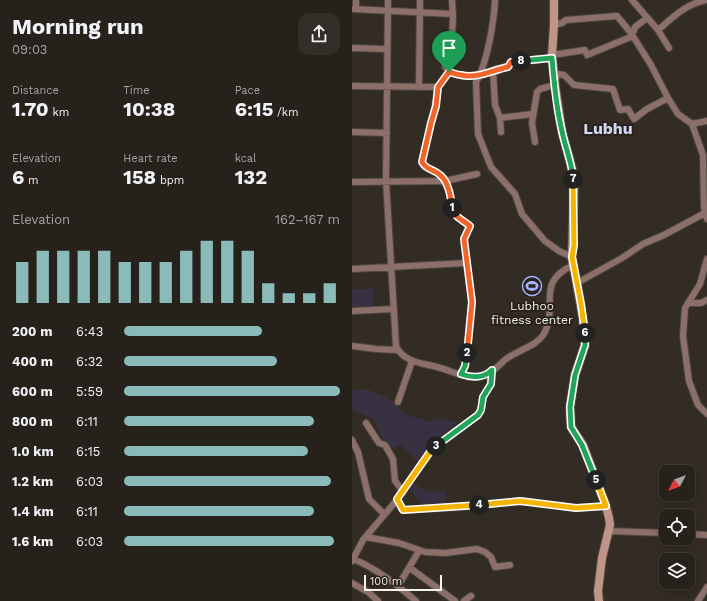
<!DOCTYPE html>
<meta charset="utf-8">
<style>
body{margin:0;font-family:"Work Sans",sans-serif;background:#322e28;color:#f1f3f6;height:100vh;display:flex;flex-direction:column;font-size:15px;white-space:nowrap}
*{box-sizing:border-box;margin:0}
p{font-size:13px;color:#a4a3a3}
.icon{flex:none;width:22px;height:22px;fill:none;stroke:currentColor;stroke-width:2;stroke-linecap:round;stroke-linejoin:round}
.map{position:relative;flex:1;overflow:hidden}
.drawer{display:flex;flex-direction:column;background:#26211b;width:352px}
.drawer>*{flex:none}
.needle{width:26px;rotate:229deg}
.controls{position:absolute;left:307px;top:465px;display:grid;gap:8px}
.controls a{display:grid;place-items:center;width:36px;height:36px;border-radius:8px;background:#26211b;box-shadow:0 2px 10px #0003,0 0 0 1px #423e3a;font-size:20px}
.scale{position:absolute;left:12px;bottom:10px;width:78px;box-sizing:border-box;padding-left:4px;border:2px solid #f6f2ec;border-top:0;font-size:11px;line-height:14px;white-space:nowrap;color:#f6f2ec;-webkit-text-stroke:3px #29221b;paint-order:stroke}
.pin{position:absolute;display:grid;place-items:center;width:34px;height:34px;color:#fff;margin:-41px -17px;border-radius:50% 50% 50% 0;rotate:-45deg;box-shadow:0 0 4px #0007}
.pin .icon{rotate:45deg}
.km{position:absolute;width:20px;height:20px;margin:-10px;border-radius:50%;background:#222;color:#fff;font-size:11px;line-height:20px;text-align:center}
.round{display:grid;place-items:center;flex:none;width:42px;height:42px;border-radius:12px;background:#322e28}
.headline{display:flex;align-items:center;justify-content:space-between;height:68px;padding:0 12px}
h1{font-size:22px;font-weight:700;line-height:30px}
.stats{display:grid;grid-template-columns:repeat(3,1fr);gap:6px;height:68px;padding:4px 12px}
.stats div{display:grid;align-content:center}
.stats b{font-size:20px;font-weight:700}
.stats small{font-size:11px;font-weight:400}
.stats p{font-size:11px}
.chart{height:112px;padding:8px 12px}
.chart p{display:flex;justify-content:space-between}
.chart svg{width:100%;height:72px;margin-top:4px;stroke:#8bbbb9;stroke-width:6}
ul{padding:0 12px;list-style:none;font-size:13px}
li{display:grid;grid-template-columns:64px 48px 1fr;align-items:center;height:30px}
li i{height:10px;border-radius:5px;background:#8bbbb9}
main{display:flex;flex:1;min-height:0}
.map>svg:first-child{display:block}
</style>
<main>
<section class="drawer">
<div class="headline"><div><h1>Morning run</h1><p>09:03</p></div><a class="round"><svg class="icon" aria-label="share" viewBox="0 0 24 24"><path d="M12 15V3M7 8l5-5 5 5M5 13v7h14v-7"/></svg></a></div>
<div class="stats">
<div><p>Distance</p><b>1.70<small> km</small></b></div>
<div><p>Time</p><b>10:38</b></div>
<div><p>Pace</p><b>6:15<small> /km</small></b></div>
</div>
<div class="stats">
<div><p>Elevation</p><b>6<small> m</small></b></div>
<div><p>Heart rate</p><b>158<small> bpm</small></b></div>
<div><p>kcal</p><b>132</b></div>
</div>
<div class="chart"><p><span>Elevation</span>162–167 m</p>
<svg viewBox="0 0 160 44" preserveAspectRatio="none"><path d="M5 44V19M15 44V12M25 44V12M35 44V12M45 44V12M55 44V19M65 44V19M75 44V19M85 44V12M95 44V6M105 44V6M115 44V12M125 44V32M135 44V38M145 44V38M155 44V32"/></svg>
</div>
<ul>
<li><b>200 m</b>6:43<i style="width:64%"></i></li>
<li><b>400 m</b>6:32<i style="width:71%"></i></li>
<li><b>600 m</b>5:59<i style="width:100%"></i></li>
<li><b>800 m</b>6:11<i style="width:88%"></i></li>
<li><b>1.0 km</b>6:15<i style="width:85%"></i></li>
<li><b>1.2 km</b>6:03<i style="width:96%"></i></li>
<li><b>1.4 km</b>6:11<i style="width:88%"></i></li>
<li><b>1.6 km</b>6:03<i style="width:97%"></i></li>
</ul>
</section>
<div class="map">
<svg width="355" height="601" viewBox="0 0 355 601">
<rect width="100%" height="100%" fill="#332c24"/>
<path fill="#383141" d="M 0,289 L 21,289 L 21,307 L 0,308 Z
M 14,389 L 30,395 L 41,402 L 54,415 L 80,422 L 83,418 L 106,422 L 84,440 L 66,462 L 49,445 L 36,450 L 21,419 L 0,409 L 0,392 L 2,390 Z
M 60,483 L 77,492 L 93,490 L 94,503 L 70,504 L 56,487 Z"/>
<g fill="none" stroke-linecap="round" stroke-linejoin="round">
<g stroke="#4e4840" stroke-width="8">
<path id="minor" d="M 36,0 L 34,181 L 44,346 C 51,362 70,363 85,367 C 97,370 112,378 123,377 C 127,377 132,376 135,375 C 141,372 149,363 154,359 C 166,350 186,346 193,332 C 206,304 184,284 219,266 L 220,257 L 207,251 L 193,241 L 170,214 L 163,194 L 139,167 L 126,134 L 124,82 C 135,64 142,22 143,0
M 100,0 L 101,16 L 100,40 L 95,49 L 93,59 L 93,67 L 97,71 L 111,76 L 129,75 L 144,69 L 156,67 L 159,62 L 200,58
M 280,0 L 306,30 L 317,48
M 0,9 L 101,14
M 4,9 L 4,0
M 202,25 L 210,23 L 214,20 L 265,16 L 279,33 L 299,65 L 316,98 L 326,114 L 340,124
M 306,30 C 321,17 334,4 354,0
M 279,33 L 282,31 L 283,27 L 295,18
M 0,48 L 35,49
M 200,55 L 233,50 L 235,55 L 281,36
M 141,70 L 143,105 L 148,118 L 149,132
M 0,86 L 86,87 L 97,71
M 67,86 L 68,0
M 86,87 C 83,112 76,137 70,162 L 73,167 L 88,174 L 96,188 L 99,197 L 101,212 L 105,217 L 118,226 L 112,239 L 120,302 L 116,346 L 113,366 L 109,374
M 148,118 L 180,114
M 355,121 L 340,124 L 351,155 L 352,208 L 355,219
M 0,132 L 35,133
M 183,142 L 180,123 L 185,92 L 188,89 L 203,85 L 203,80 L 206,74 L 212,75 L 222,85 L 261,89 L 268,110 L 276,109 L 282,119 L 295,109 L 316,98
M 0,182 L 93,181 L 125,174
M 355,259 L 348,284 L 333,308 L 331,336 L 337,381 L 346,405 L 355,414
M 0,269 L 115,263
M 225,283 L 270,258 L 291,244 L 312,235 L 353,213
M 336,303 L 349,303 L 355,300
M 0,311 L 42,309
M 0,346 L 24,349 L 45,350
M 46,402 L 60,361
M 14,423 L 27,443 L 33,445 L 41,459 L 43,481 L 51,491
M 0,440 L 6,452 L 17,499 L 32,514
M 45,499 L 51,510 L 109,507 L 168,501 L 224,508 L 254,506
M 256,531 L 314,533
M 336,534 L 355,535
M 14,537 L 47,543 L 73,552 L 93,553 L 125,549 L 133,552 L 139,557 L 143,567 L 158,565
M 1,559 C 24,568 45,585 64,601
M 0,561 L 11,540 L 44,501 L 80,449 L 126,415 L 129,410 L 131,397 L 139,384 L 140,370
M 58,568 L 103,601
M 0,583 L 16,592 L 26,601
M 46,586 L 67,551
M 112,601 L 119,596
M 346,601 L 355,587"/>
</g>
<g stroke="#4e4840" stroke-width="10">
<path id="secondary" d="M 202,0 L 202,25 L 200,55 L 203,85 L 210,132 L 221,172 L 222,186 L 220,257 L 231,318 L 233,345 L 223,375 L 218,407 L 219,427 L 231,445 L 254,506 L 257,518 L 258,525 L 250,558 L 246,591 L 247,601"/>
</g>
<use href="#minor" stroke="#8b6f68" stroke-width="6"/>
<use href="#secondary" stroke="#c09489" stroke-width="8"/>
</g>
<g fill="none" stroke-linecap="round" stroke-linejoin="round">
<g stroke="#fff" stroke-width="8">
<path id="split-1" d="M 97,72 L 86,87 L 84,106 L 79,123 L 70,162 C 74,170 82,169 88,175 C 97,182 99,197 100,208"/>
</g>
<g stroke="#fff" stroke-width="8">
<path id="split-2" d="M 100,208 C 102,217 111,220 118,226 L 112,239 L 120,302 L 115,353"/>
</g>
<g stroke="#fff" stroke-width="8">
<path id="split-3" d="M 84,446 L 126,415 L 129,410 L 131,397 L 139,384 L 140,370 C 132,378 120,378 109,374 L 113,366 L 115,353"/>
</g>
<g stroke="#fff" stroke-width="8">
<path id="split-4" d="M 84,446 L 80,449 L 45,499 L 51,510 L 127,505"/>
</g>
<g stroke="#fff" stroke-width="8">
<path id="split-5" d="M 127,505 L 168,501 L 224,508 L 254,506 L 244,480"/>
</g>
<g stroke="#fff" stroke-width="8">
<path id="split-6" d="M 233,333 L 233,345 L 223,375 L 218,407 L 219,427 L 230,445 L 244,480"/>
</g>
<g stroke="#fff" stroke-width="8">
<path id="split-7" d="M 221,179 L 222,245 L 220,257 L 229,304 L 233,333"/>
</g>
<g stroke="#fff" stroke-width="8">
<path id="split-8" d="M 169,61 L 200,58 C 202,83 204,107 210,131 C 213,147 220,162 221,179"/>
</g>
<g stroke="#fff" stroke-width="8">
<path id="split-9" d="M 97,72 C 101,73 105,75 109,75 C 125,79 141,70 156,67 L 159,62 L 169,61"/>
</g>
<use href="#split-1" stroke="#f0652b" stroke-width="5"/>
<use href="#split-2" stroke="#f0652b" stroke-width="5"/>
<use href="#split-3" stroke="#22a559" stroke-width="5"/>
<use href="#split-4" stroke="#f5b400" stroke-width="5"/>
<use href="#split-5" stroke="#f5b400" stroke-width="5"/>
<use href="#split-6" stroke="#22a559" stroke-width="5"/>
<use href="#split-7" stroke="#f5b400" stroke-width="5"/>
<use href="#split-8" stroke="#22a559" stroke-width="5"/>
<use href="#split-9" stroke="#f0652b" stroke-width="5"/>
</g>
<defs>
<g id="stadium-ring" transform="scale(1)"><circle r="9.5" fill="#29221b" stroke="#a2b2fd" stroke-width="1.5"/><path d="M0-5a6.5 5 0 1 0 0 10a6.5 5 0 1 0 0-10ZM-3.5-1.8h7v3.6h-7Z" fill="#a2b2fd"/></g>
</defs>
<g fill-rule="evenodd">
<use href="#stadium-ring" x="180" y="286"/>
</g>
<g text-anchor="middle" stroke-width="4" stroke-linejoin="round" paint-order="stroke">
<g font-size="12" fill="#f6f2ec" stroke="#29221b">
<text x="180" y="310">Lubhoo<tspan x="180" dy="14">fitness center</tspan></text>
</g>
<g font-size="16" font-weight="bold" fill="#d0d8f4" stroke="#29221b">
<text x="256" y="134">Lubhu</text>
</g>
</g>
</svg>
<div class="controls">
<a><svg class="needle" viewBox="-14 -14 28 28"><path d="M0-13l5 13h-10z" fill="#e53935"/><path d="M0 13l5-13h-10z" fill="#a4a3a3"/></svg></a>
<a><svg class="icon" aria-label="locate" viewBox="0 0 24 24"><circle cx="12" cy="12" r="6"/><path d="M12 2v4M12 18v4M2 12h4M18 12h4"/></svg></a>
<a><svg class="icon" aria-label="layers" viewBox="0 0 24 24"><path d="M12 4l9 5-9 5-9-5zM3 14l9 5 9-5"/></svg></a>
</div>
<div class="scale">100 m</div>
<div class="pin" style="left:97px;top:72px;background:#1e9e55"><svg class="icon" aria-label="arrive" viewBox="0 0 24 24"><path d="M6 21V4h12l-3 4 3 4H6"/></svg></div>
<b class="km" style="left:100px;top:208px">1</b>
<b class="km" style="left:115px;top:353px">2</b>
<b class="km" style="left:84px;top:446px">3</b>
<b class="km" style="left:127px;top:505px">4</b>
<b class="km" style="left:244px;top:480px">5</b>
<b class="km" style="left:233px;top:333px">6</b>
<b class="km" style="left:221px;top:179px">7</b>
<b class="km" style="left:169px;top:61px">8</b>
</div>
</main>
